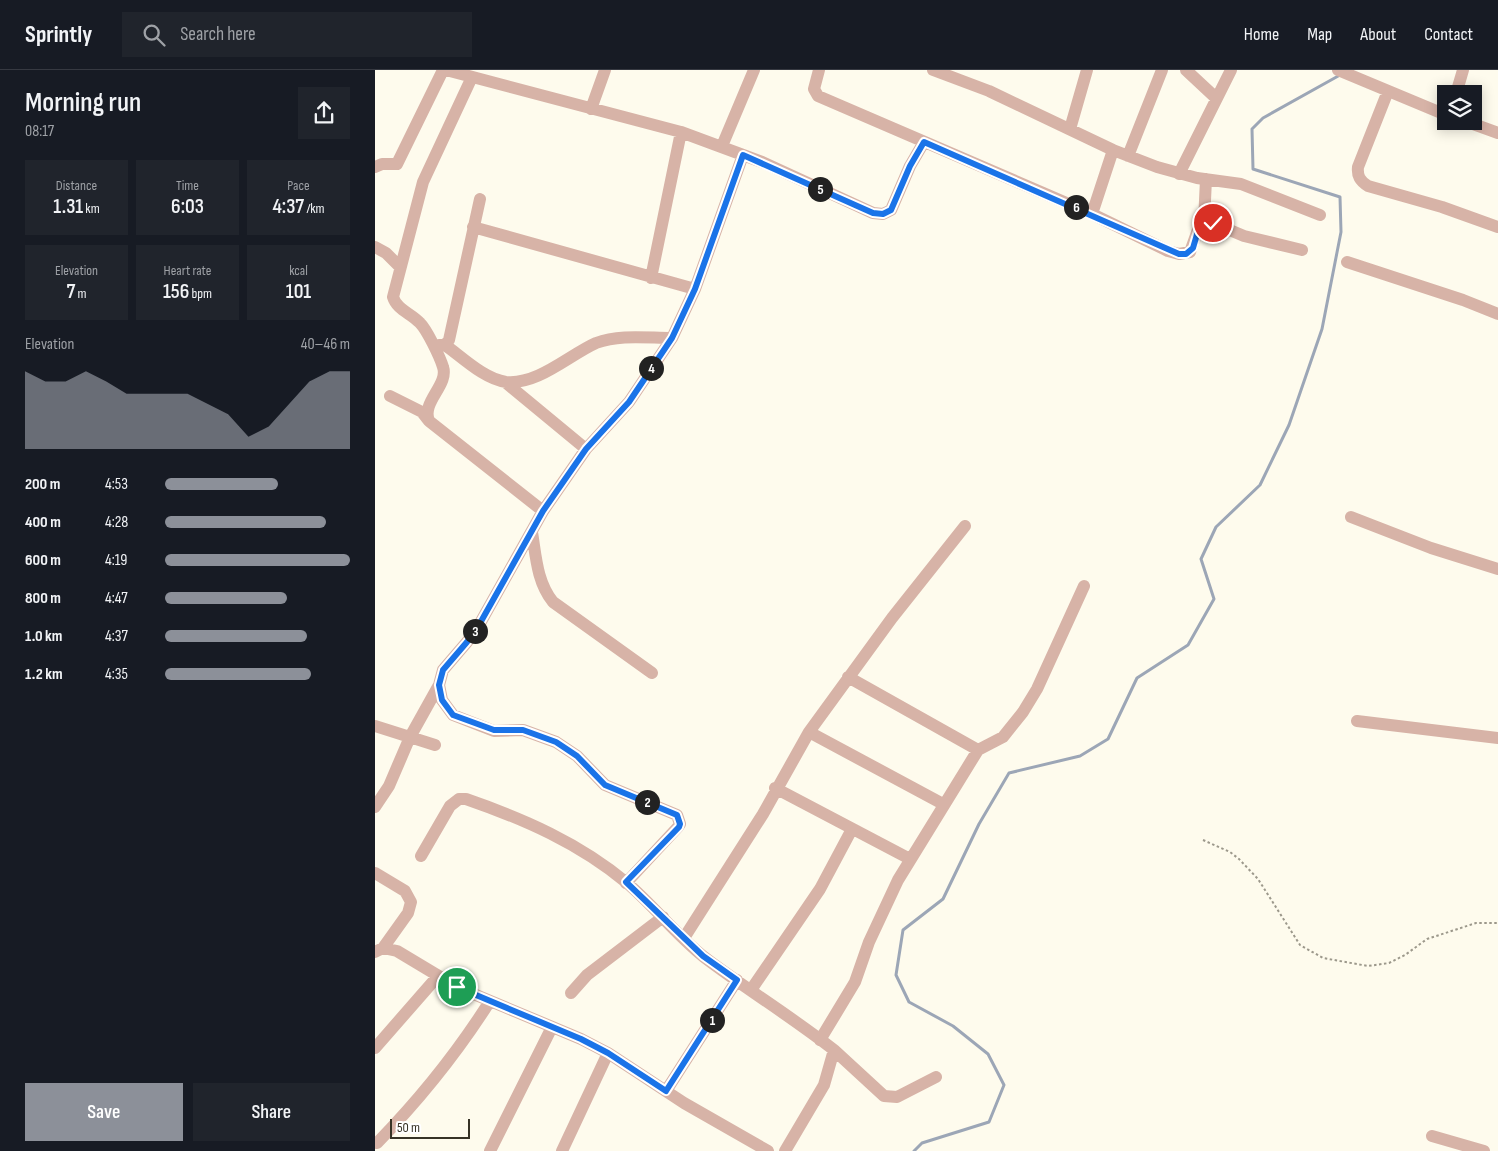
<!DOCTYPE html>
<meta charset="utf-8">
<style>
body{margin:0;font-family:"Sofia Sans Condensed",sans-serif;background:#20242c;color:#f1f3f6;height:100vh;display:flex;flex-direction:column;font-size:19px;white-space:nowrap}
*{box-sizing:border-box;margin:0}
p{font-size:16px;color:#9ea1a6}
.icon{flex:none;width:28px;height:28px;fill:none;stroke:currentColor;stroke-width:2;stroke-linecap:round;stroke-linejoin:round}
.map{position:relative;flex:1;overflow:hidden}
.side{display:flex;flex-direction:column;background:#171b24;width:375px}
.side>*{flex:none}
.fabs{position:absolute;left:1062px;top:15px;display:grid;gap:10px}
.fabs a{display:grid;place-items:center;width:45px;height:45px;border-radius:0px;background:#171b24;box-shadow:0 2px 12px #0003;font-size:25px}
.scale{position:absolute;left:15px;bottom:12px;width:80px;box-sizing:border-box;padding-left:5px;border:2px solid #373326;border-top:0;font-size:14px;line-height:18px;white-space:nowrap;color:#373326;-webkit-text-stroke:4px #fff;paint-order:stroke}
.pin{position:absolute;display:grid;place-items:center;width:42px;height:42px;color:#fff;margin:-21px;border:2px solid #fff;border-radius:50%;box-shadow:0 1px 5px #0007}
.km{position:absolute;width:25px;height:25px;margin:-12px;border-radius:50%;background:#222;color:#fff;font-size:14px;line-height:25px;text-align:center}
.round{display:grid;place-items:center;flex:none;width:52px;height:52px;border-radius:0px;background:#20242c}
.headline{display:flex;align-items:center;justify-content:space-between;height:85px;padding:0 25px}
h1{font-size:28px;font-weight:600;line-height:38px}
.metrics{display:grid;grid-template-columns:repeat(3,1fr);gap:8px;height:85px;padding:5px 25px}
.metrics div{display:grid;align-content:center;border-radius:0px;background:#20242c;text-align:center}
.metrics b{font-size:21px;font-weight:600}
.metrics small{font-size:14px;font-weight:400}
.metrics p{font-size:14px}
.chart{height:140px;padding:10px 25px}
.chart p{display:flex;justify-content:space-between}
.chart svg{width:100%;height:90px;margin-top:5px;fill:#8c9099;opacity:.7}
.button{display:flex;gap:10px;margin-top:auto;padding:10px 25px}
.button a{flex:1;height:58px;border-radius:0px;background:#8c9099;color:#fff;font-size:20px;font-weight:600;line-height:58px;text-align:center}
.button a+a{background:#20242c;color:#f1f3f6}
ul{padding:0 25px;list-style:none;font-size:16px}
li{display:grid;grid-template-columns:80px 60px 1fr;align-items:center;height:38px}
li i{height:12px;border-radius:6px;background:#8c9099}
header{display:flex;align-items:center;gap:30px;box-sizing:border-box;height:70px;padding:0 25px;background:#171b24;border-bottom:1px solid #363941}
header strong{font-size:24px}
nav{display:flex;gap:28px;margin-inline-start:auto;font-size:18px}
.search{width:350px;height:45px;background:#20242c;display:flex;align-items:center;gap:12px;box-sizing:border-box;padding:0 18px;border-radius:0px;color:#9ea1a6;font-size:19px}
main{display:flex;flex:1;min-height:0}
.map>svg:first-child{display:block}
</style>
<header>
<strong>Sprintly</strong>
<div class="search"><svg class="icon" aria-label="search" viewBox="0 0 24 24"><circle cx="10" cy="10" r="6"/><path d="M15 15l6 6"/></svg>Search here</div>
<nav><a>Home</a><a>Map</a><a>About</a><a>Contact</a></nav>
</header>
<main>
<section class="side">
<div class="headline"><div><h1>Morning run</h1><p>08:17</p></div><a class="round"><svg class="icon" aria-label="share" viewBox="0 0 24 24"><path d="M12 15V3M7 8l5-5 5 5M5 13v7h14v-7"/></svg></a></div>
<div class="metrics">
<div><p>Distance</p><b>1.31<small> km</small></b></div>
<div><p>Time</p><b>6:03</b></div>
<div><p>Pace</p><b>4:37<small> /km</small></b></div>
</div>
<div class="metrics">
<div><p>Elevation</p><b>7<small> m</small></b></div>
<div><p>Heart rate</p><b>156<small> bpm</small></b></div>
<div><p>kcal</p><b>101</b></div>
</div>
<div class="chart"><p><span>Elevation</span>40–46 m</p>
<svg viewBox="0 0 160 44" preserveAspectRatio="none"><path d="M0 44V6L10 11L20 11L30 6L40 11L50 17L60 17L70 17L80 17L90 22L100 27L110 38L120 33L130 22L140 11L150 6L160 6V44z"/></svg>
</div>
<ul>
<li><b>200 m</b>4:53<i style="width:61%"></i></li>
<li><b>400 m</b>4:28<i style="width:87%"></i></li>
<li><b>600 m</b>4:19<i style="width:100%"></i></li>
<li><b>800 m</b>4:47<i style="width:66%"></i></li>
<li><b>1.0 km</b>4:37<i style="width:77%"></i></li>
<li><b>1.2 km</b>4:35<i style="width:79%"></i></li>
</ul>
<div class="button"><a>Save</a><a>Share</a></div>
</section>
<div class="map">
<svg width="1123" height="1081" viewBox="0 0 1123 1081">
<rect width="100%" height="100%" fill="#fefbed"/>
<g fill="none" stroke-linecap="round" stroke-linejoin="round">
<path stroke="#9ca6b6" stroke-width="3" d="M 539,1081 L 547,1073 L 614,1052 L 629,1015 L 613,984 L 578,956 L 534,932 L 521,905 L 528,860 L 568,829 L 604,754 L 634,703 L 705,686 L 733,669 L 762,608 L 813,575 L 839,529 L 826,489 L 841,457 L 885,415 L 914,355 L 947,259 L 966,162 L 965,127 L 878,99 L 877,59 L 888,48 L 965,5"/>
<path stroke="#9c988b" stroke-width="2" stroke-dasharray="2.5 2.5" stroke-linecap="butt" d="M 828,770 L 855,782 L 864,789 L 883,809 L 925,875 L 948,888 L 993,896 L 1014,893 L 1030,885 L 1052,869 L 1101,853 L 1123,853"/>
<path stroke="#d7b3a7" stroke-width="12" d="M 71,0 L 306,62 L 387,92 L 498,143 L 508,144 L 516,140 L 535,96 L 549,72
M 444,0 L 439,19 L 443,26 L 717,144 L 793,181 L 804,184 L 815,182 L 825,154 L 838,153 L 869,166 L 927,180
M 558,0 L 614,21 L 738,80 L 782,97 L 822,108 L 866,114 L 945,145
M 811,0 L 841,28
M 963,0 L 1071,45
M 97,7 L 48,112 L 18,227 C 22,240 36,243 45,253 C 52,260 65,287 68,297 C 74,315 46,332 54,351 L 168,441
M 1013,21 L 983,97 C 982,106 985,111 993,116 L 1067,137 L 1123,157
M 1081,24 L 1088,0
M 216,39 L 230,0
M 1090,51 L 1123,63
M 695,59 L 712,0
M 347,76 L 379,0
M 753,86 L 787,0
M 0,97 L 7,94 L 22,94 L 68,0
M 804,104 L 856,0
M 717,144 L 738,80
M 829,152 L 831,109
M 98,157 L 320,219
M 0,177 L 11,183 L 25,197
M 972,192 L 1088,230 L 1123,244
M 276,208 L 306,62
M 64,275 L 70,275 L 74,270 L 105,129
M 70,275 C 87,287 109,309 131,312 C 163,315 194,285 221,273 C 245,264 272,268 297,268
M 130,312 L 211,379
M 15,326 L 47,342 L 54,351
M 976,447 L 1056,478 L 1123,499
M 157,462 C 161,487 162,512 178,532 L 277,603
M 473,607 L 603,680
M 982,651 L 1123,668
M 0,656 L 60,675
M 434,662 L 568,734
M 400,718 L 535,789
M 0,737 L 14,716 L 35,667 L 64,615
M 46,786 L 75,736 L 84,729 L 91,729 C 149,749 204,773 252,813 C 279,836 301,865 329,887 C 371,919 417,947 459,980 L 449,1015 L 410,1081
M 0,803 L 30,821 L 36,832 L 33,843 L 8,878
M 251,813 L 303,757 L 305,754 L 302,745 L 230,715 L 202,686 L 181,672 L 148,660 L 119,661 L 78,645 L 67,630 L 64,615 L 68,600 L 92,572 L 104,555 L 168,441 L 211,379 L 254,332 L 297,268 L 320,219 L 368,85
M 309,868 L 388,744 L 434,662 L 517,548 L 590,456
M 0,882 L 8,878 L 22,881 L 82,917 L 206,969 L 233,983 L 309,1033 L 393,1081
M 376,920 L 445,819 L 477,759
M 196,923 L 212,905 L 288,847
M 445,970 L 480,912 L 494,872 L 523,810 L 603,680 L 628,667 L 648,642 L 662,619 L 709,516
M 0,978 L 63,906
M 459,980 L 509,1026 L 522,1027 L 561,1007
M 291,1021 L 362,910
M 1057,1066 L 1109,1081
M 2,1073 C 45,1029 82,983 115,931
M 115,1081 L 177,957
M 187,1081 L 233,983"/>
</g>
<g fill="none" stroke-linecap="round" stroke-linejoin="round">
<g stroke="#fff" stroke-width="10">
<path id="route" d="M 82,917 L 206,969 L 233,983 L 291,1021 L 362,910 L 328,886 L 251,812 L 304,757 L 305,754 L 302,745 L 230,715 L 202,686 L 181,672 L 148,660 L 119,660 L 78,645 L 67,630 L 64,615 L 68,600 L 92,572 L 104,555 L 168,441 L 211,379 L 254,332 L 297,268 L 320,219 L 368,85 L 498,143 L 508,144 L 516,140 L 535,96 L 549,72 L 804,184 L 811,184 L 818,178 L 825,154 L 838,153"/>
</g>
<use href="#route" stroke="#1a73e8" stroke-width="6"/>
</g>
</svg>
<div class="fabs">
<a><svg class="icon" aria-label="layers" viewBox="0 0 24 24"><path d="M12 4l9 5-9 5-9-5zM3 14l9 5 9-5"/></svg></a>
</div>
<div class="scale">50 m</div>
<div class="pin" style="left:82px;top:917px;background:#1e9e55"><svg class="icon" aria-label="arrive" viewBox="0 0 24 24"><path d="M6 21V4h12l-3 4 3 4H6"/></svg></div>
<div class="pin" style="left:838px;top:153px;background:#d93025"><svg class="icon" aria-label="check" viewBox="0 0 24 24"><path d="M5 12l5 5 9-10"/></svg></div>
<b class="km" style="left:337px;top:950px">1</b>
<b class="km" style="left:272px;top:732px">2</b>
<b class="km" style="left:100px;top:561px">3</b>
<b class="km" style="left:276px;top:298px">4</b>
<b class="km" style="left:445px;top:119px">5</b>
<b class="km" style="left:701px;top:137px">6</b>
</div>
</main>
